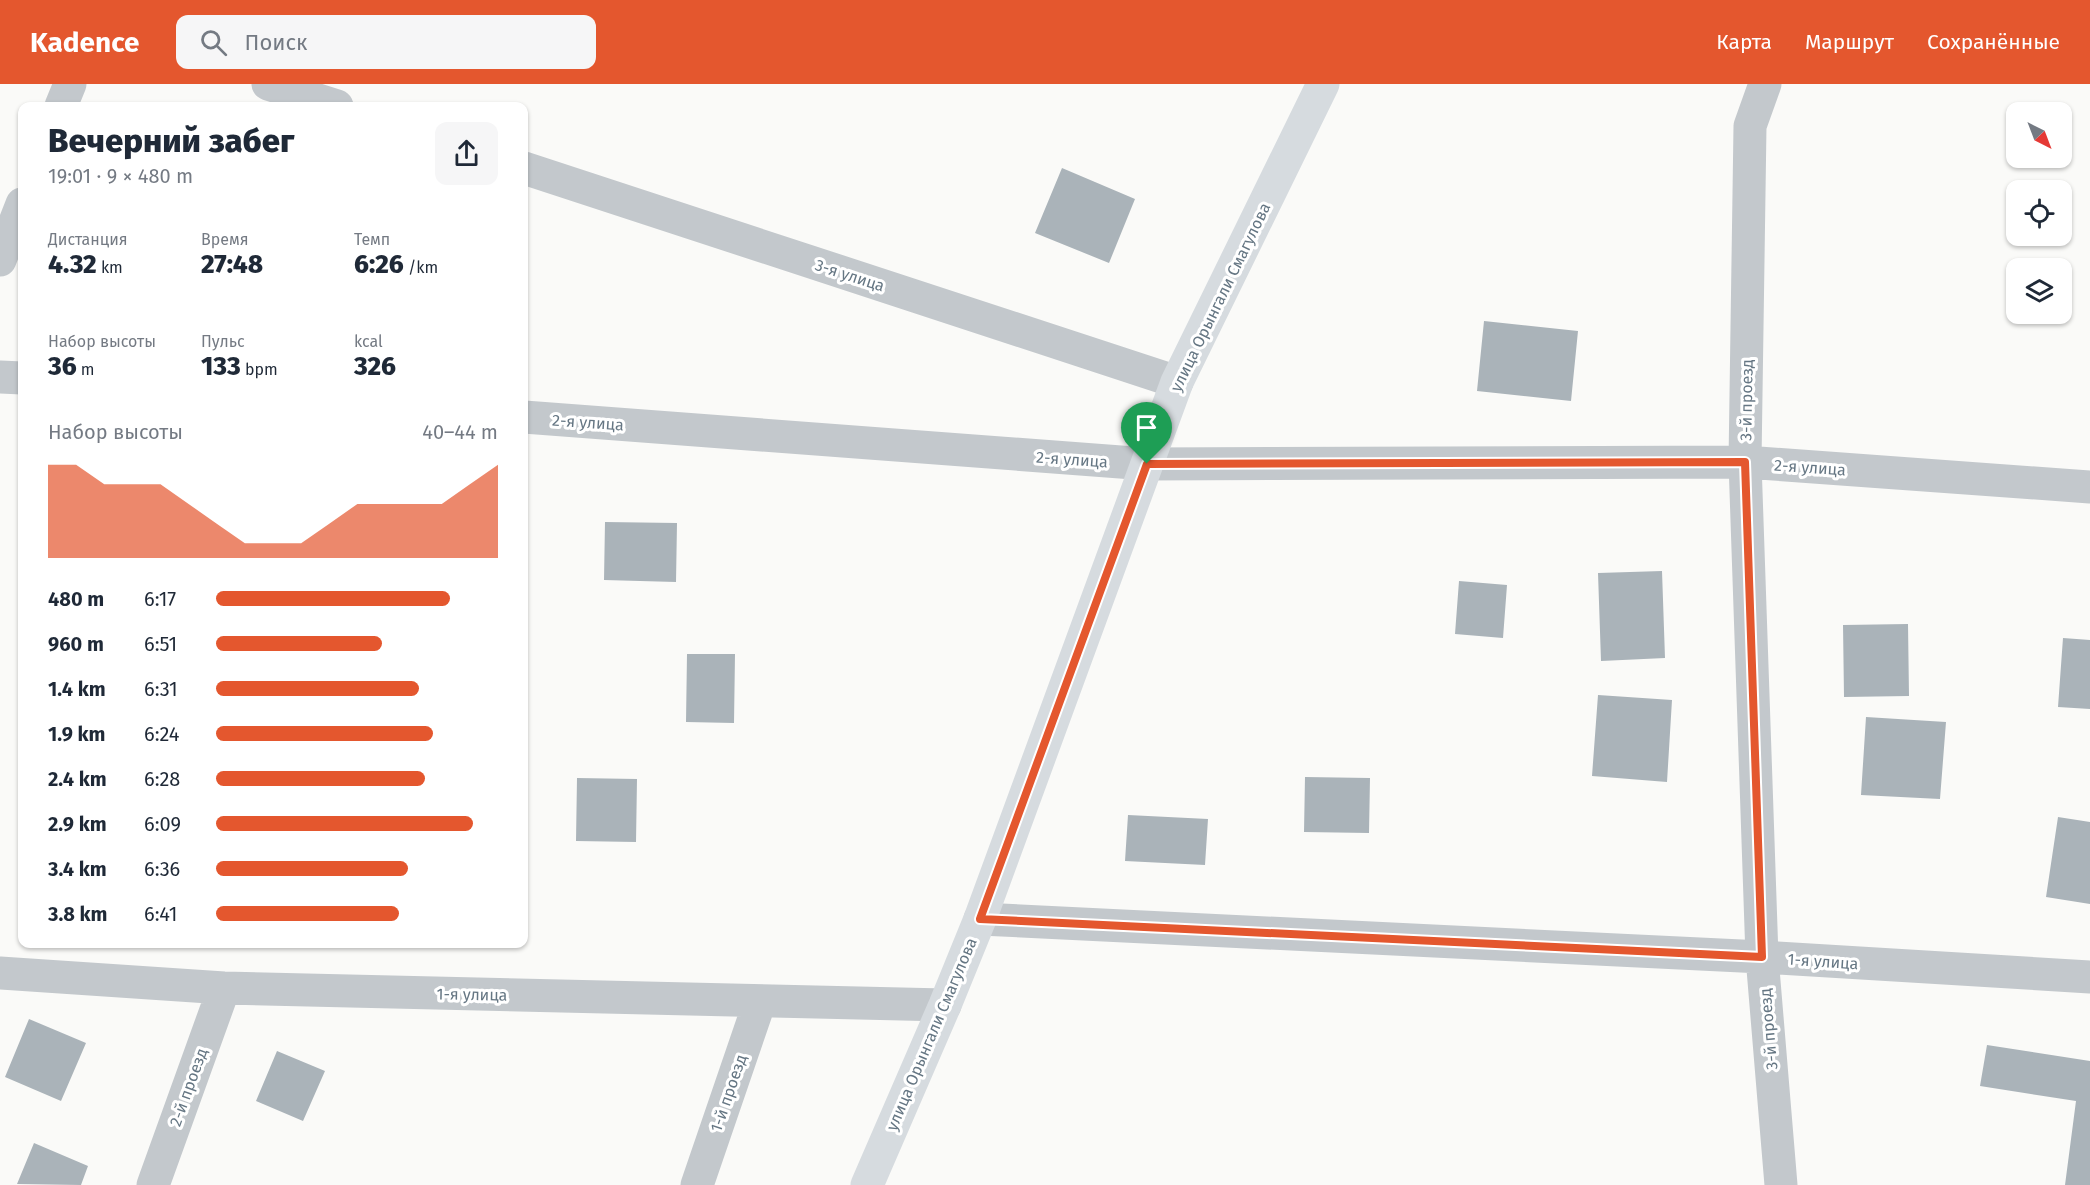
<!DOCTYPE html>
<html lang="ru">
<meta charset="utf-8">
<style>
body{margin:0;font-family:"Fira Sans",sans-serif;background:#f6f6f7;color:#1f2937;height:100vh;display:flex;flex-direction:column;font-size:22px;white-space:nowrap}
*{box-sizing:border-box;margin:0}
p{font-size:20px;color:#747a83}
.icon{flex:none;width:33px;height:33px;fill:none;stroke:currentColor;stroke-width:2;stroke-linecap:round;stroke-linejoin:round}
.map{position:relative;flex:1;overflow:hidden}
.details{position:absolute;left:18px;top:18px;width:510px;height:846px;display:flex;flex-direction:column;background:#fff;border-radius:12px;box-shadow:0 2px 4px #0004}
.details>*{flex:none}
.needle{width:39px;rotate:138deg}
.fabs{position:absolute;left:2006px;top:18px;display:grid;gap:12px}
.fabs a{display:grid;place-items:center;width:66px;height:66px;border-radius:12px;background:#fff;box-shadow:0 2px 4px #0004;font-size:30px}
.pin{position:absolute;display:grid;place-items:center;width:51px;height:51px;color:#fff;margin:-62px -26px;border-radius:50% 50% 50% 0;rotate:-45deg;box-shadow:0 0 6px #0007}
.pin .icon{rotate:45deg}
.round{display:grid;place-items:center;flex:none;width:63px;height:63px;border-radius:12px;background:#f6f6f7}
.summary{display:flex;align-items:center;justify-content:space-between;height:102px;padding:0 30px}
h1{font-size:33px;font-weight:800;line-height:45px}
.figures{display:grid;grid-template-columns:repeat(3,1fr);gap:9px;height:102px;padding:6px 30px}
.figures div{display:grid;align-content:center}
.figures b{font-size:26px;font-weight:800}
.figures small{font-size:16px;font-weight:400}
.figures p{font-size:16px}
.chart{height:168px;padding:12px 30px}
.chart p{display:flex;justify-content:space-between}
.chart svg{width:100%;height:108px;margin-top:6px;fill:#e4572e;opacity:.7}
ul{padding:0 30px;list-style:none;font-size:20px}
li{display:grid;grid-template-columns:96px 72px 1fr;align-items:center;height:45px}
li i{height:15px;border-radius:8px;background:#e4572e}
header{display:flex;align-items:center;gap:36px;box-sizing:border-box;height:84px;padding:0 30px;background:#e4572e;color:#fff}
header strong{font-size:28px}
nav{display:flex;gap:33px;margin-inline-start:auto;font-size:21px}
.search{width:420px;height:54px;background:#f6f6f7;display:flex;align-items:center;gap:15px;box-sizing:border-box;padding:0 21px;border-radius:12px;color:#747a83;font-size:22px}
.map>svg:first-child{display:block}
</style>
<header>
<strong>Kadence</strong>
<div class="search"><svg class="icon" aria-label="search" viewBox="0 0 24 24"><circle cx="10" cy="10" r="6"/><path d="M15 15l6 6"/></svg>Поиск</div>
<nav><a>Карта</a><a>Маршрут</a><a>Сохранённые</a></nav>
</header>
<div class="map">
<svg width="2090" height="1101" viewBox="0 0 2090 1101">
<rect width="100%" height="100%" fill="#fafaf8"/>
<path fill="#aab3b9" d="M 1062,84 L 1135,115 L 1109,179 L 1035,149 Z
M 1484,237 L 1578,247 L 1571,317 L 1477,307 Z
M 605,438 L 677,439 L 676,498 L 604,496 Z
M 1662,487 L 1665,574 L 1601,577 L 1598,489 Z
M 1459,497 L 1507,501 L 1503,554 L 1455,550 Z
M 1908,540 L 1909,612 L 1844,613 L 1843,541 Z
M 2063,554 L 2090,556 L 2090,625 L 2058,623 Z
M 687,570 L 735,570 L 734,639 L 686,638 Z
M 1598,611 L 1672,616 L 1667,698 L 1592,692 Z
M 1866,633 L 1946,638 L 1940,715 L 1861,711 Z
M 1305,693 L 1370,694 L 1369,749 L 1304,748 Z
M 577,694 L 637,695 L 636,758 L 576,757 Z
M 1128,731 L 1208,735 L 1205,781 L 1125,777 Z
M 2058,733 L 2090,738 L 2090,820 L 2046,813 Z
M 29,935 L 86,959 L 61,1017 L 5,993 Z
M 1987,961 L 2090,977 L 2090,1101 L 2065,1101 L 2076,1017 L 1980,1002 Z
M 277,967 L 325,987 L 303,1037 L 256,1017 Z
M 34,1059 L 88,1082 L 81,1101 L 17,1100 Z"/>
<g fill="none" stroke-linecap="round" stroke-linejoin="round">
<path stroke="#c3c8cc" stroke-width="33" d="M 268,0 L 337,22
M 1765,0 L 1750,42 L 1745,378 L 1762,873 L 1781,1101
M 61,22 L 70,0
M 524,84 L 1177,298
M 0,176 L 22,120
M 0,293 L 22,294
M 524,333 L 1147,380 L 1745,378 L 2090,403
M 980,835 L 1762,873 L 2090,893
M 0,889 L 224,904 L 945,921
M 153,1101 L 224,904
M 697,1101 L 760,917"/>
<path stroke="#d6dbdf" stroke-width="33" d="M 867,1101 L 945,921 L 980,835 L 1177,298 L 1323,0"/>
</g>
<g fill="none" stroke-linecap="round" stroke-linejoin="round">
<g stroke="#fff" stroke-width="12">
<path id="route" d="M 1745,378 L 1762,873 L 980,835 L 1147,380 Z"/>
</g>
<use href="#route" stroke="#e4572e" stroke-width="8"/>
</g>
<g text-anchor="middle" stroke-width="6" stroke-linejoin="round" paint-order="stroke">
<g font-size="16" fill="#657683" stroke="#fff">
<text transform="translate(850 191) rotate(18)" y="6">3-я улица</text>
<text transform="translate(1220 213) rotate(-64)" y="6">улица Орынгали Смагулова</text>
<text transform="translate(1746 316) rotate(-89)" y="6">3-й проезд</text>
<text transform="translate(588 338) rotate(4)" y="6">2-я улица</text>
<text transform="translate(1072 375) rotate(4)" y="6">2-я улица</text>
<text transform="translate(1810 383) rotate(4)" y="6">2-я улица</text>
<text transform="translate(1823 877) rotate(4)" y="6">1-я улица</text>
<text transform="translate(472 910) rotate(1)" y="6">1-я улица</text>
<text transform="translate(1768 945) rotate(-95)" y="6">3-й проезд</text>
<text transform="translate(931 950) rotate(-67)" y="6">улица Орынгали Смагулова</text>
<text transform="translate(188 1003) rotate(-70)" y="6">2-й проезд</text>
<text transform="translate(728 1009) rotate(-71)" y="6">1-й проезд</text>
</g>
</g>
</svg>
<div class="fabs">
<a><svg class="needle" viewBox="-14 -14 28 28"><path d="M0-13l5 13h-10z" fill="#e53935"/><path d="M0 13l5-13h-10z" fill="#747a83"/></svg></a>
<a><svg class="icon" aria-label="locate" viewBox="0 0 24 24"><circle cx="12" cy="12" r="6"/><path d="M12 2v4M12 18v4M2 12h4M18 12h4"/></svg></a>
<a><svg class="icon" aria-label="layers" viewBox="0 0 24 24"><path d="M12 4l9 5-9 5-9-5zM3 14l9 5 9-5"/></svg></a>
</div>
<div class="pin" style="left:1147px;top:380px;background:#1e9e55"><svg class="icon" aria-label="arrive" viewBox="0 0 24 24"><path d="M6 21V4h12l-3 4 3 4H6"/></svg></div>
<section class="details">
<div class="summary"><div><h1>Вечерний забег</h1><p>19:01 · 9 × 480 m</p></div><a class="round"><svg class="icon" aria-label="share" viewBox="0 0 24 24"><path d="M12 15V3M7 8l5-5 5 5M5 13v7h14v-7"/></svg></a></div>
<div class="figures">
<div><p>Дистанция</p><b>4.32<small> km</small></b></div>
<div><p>Время</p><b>27:48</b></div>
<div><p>Темп</p><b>6:26<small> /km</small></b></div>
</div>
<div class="figures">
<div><p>Набор высоты</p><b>36<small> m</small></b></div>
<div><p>Пульс</p><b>133<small> bpm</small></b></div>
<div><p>kcal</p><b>326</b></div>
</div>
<div class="chart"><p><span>Набор высоты</span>40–44 m</p>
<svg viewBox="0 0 160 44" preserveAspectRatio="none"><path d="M0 44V6L10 6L20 14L30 14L40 14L50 22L60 30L70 38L80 38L90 38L100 30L110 22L120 22L130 22L140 22L150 14L160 6V44z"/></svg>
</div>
<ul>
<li><b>480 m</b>6:17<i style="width:83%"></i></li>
<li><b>960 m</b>6:51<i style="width:59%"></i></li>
<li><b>1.4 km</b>6:31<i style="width:72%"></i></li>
<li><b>1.9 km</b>6:24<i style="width:77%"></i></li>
<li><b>2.4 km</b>6:28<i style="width:74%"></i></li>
<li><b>2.9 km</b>6:09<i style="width:91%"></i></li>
<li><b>3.4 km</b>6:36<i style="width:68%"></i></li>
<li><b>3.8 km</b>6:41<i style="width:65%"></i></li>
</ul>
</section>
</div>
